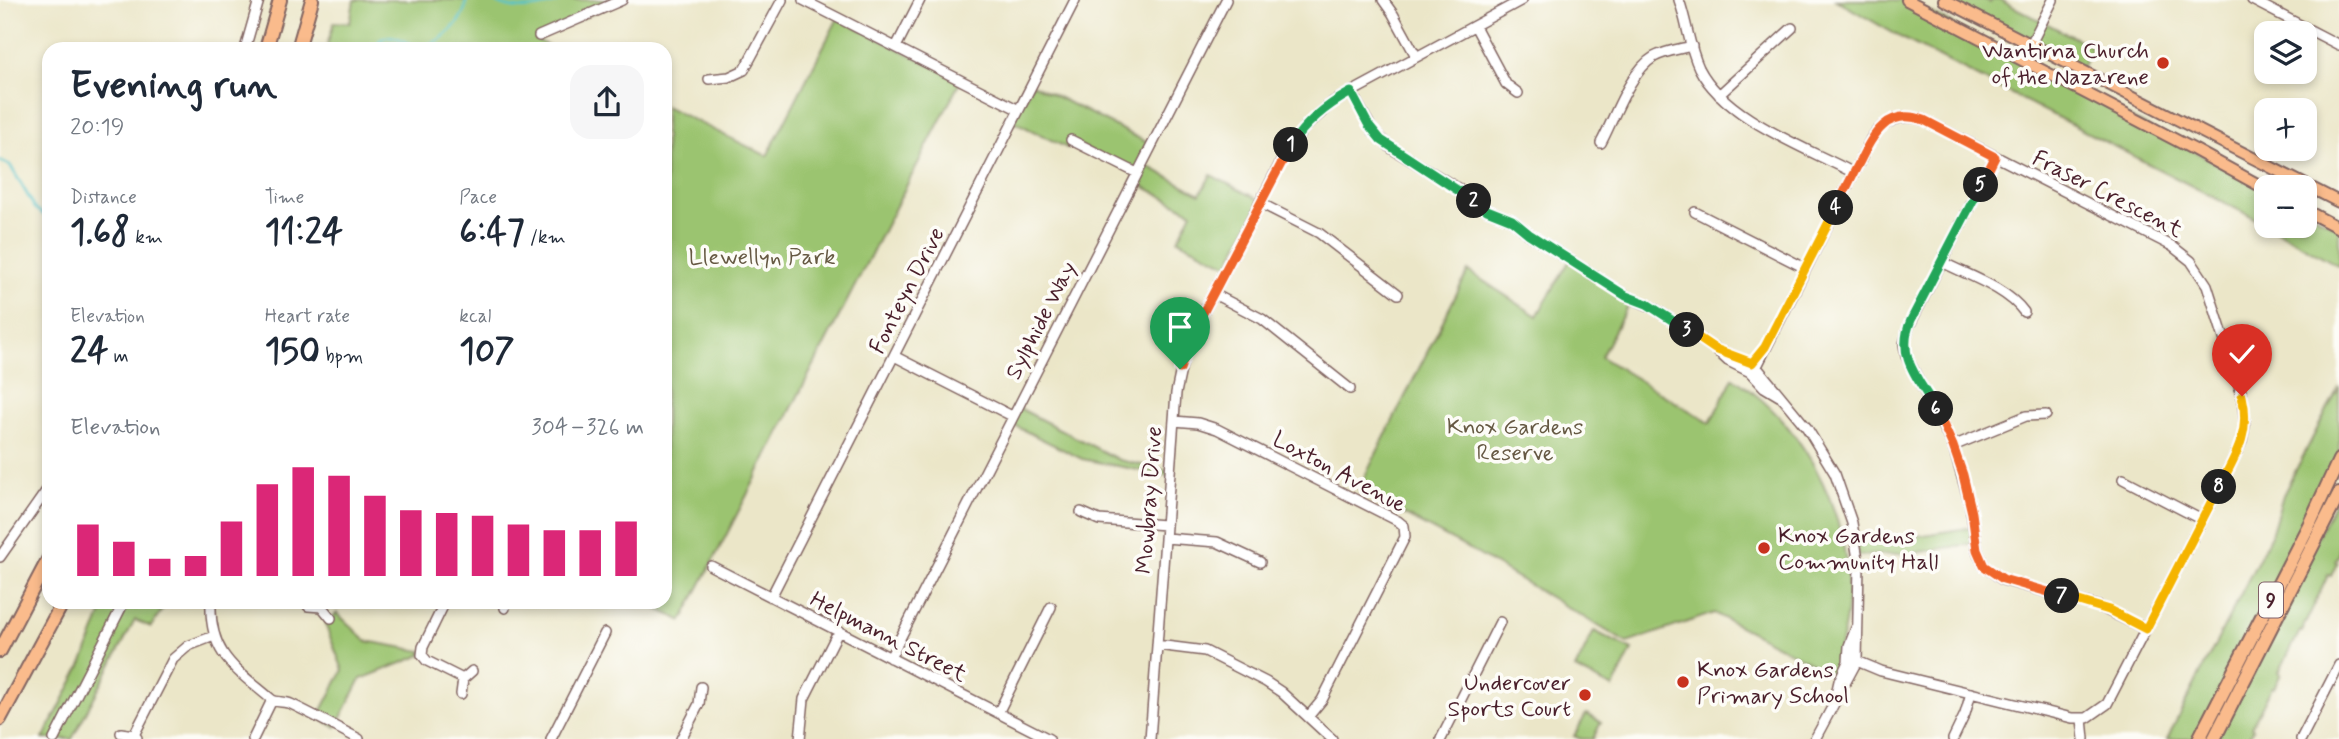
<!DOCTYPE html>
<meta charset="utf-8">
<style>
body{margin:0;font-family:Mynerve,sans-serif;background:#f6f6f7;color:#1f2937;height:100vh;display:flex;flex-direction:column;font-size:26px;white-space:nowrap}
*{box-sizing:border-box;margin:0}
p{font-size:23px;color:#747a83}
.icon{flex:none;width:38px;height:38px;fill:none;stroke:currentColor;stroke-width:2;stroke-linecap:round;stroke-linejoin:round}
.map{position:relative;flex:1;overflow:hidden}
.details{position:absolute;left:42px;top:42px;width:630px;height:567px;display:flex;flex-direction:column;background:#fff;border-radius:21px;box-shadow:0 4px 10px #0003}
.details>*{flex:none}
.tools{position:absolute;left:2254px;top:21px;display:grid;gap:14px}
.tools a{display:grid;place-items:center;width:63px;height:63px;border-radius:14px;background:#fff;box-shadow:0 4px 10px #0003;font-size:35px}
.pin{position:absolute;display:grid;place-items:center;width:60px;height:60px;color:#fff;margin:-72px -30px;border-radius:50% 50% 50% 0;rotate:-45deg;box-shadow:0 0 7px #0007}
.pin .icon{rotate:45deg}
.km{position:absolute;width:35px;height:35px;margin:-18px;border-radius:50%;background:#222;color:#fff;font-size:19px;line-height:35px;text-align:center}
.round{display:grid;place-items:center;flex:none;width:74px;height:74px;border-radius:21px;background:#f6f6f7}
.overview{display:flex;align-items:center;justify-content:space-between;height:119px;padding:0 28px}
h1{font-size:38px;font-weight:700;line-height:52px}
.stats{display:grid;grid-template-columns:repeat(3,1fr);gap:10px;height:119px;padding:7px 28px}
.stats div{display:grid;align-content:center}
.stats b{font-size:35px;font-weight:700}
.stats small{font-size:19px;font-weight:400}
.stats p{font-size:19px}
.chart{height:196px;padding:14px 28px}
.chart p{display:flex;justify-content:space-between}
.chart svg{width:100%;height:126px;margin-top:7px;stroke:#db2777;stroke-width:6}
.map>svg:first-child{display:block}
</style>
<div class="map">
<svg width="2339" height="739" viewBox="0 0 2339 739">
<rect width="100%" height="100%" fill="#fdfcf7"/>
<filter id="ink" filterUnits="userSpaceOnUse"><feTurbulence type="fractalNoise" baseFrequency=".0143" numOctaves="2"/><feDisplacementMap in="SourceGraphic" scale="14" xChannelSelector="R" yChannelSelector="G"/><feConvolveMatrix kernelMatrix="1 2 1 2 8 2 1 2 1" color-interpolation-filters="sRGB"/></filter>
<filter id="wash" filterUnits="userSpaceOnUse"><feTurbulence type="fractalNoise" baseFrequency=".00686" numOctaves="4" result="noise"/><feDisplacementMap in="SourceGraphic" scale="28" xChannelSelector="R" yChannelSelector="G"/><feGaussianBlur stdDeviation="1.57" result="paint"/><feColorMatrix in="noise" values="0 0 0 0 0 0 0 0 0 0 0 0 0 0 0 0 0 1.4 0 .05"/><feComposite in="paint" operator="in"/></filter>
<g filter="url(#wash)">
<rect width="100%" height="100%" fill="#ebe6c8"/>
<path fill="#9bc470" stroke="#72724e" stroke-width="2" d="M 354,0 L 622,0 L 536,39 L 553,49 L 326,49 L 334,22 L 350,23 Z
M 1836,0 L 1907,0 L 2266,189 L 2266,224 L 1902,38 Z
M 1944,0 L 1984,0 L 1990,3 L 1992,0 L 2000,0 L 2093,47 L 2081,70 Z
M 838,18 L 961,80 L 682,621 L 643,602 L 665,602 L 665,106 L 767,156 Z
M 1032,84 L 1152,145 L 1142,163 L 1200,194 L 1211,175 L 1261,201 L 1228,265 L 1178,240 L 1192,212 L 1133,181 L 1137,174 L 1071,141 L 1067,148 L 1013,121 Z
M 2305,210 L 2339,228 L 2339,266 L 2269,226 L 2305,226 Z
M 1570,260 L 1631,299 L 1601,357 L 1710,423 L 1733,378 C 1803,423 1846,506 1848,589 C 1848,618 1841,646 1833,674 L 1714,613 L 1627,643 L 1469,549 L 1358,490 L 1468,271 L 1537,316 Z
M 2339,387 L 2339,460 L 2199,739 L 2167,739 L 2271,535 L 2283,495 Z
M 1017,407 L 1119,460 L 1170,471 L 1169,476 L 1082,459 L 1009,423 Z
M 2339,494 L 2339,554 L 2335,561 L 2337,563 L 2331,576 L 2328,575 L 2302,632 L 2300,631 L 2279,672 L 2281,674 L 2274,688 L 2272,687 L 2251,727 L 2253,729 L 2247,739 L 2214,739 Z
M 1974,527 L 1976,543 L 1915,553 L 1858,556 L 1855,538 L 1918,536 Z
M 106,602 L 167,602 L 151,627 L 135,620 L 72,739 L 43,739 L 83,662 Z
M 337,613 L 366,641 L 422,651 L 422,655 L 361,679 L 336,727 L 318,718 L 343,670 L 325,624 Z
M 1594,631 L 1632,650 L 1613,688 L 1575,669 Z
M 1586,714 L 1601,722 L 1593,739 L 1581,739 L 1574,736 Z"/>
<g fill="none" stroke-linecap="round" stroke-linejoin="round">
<path stroke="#55c3ca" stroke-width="2.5" d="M 492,0 C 513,14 541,9 563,0
M 377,49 L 379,41 C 394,28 406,47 422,46 C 441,44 467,19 466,0
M 0,161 L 10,165 L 35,208 L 49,219"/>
</g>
</g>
<g filter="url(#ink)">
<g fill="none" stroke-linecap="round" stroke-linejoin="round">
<g stroke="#826562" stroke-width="12">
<path id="minor" d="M 803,0 L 1019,110
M 1383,0 L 1393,14 L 1416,56
M 1679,0 C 1687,22 1689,47 1699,68 C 1725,119 1805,147 1854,173
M 2252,0 L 2339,45
M 1475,26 L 1506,84 L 1518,93
M 539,36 L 622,0
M 2031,44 L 2053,0
M 896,47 L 920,0
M 245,49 L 259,0
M 709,79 L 729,77 L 744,70 L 782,0
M 1351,92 L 1373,131 L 1391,148 L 1467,194 L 1487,210 L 1512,220 L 1529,234 L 1626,296 L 1652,307 L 1715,349 L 1728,361 L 1750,372 L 1764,387 L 1779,396
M 1719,95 L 1792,28
M 1071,140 L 1137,173
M 1601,143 C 1614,119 1630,71 1654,57 C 1665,51 1680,49 1692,46
M 1995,157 L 1909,326 L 1904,344 L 1906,356 L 1953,446 L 1970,504 L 1977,550 L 1984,566 L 2003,580 L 2098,606 L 2146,629
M 1260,203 L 1319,233 L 1398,294
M 1695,212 L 1805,268
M 1942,262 C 1967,275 2007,288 2024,312
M 1214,294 L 1262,319 L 1350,389
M 1716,349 L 1755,365 L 1807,428 L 1835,474 L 1852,523 L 1859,565 L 1857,661 L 1815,739
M 894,356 L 1012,416
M 1753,374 L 1871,139 C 1883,120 1902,113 1924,120 L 2172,246 L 2191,261 L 2207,285 L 2242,395 L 2245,425 L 2242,441 L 2233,460 L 2107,704 L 2087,718 L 2072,718 L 1881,671 L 1857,661 L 1848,662
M 1174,421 L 1198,423 L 1217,429 L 1398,521 L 1404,526 L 1405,537 L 1322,700 L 1308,717
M 1953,446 L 2026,416 L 2046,415
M 2123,479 L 2202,520
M 1081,512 L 1099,520 L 1165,525
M 1165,538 L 1217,542 L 1260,562
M 0,557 L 49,487
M 711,566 L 1049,739
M 771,597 L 1075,0
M 211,602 C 209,655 236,669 271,699 C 275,703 285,701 291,704 C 314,715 336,727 359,739
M 445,602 L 423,647 L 422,655 L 427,661 L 463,679
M 308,606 L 322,607 L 331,618
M 505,608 L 506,602
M 1157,645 L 1205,651 L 1266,682 L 1281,692 L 1332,739
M 890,658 L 1226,0
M 461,694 L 463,679 L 472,671
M 1836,694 L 1839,681 L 1848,662 L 1849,646 L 1856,628
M 998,713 L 1051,607
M 2082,719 L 2084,739
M 121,733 L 134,735 L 137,738
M 134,735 L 173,659 L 188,646 L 214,636
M 54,739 L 124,602
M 253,739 L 272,700
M 551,739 L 605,633
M 681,739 L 699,704 L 701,687
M 800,739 L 804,699 L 838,632
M 1150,739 L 1176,393 L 1184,355 L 1196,327 L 1283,158 L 1304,128 L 1333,102 L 1522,0
M 1441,739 L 1500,622
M 1953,739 L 1965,714 L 1971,693
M 2301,739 L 2339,665"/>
</g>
<g stroke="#826562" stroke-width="14">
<path id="major" d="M 1907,0 L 2195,150 L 2266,189
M 1944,0 L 2339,202
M 2305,210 L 2339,228"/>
</g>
<g stroke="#826562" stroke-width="16">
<path id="highway" d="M 266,49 L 280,0
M 298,49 L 312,0
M 0,651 L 49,558
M 0,719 L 63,602
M 2199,739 L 2309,525 L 2339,460
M 2214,739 L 2339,494"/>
</g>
<use href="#minor" stroke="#fff" stroke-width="9"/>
<use href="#major" stroke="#fabb8c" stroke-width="10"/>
<use href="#highway" stroke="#fabb8c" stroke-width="12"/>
</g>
</g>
<g fill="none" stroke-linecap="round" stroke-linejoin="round" filter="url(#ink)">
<g stroke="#fff" stroke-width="14">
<path id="split-1" d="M 1180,369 L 1192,334 L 1291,145"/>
</g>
<g stroke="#fff" stroke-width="14">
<path id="split-2" d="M 1291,145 C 1306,122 1327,105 1351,92 L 1368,124 L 1381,140 L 1474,201"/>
</g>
<g stroke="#fff" stroke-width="14">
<path id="split-3" d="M 1474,201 L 1487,210 L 1512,220 L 1529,234 L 1626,296 L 1647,304 L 1687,330"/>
</g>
<g stroke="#fff" stroke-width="14">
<path id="split-4" d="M 1687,330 L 1715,349 L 1752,363 L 1765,347 L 1836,208"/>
</g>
<g stroke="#fff" stroke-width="14">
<path id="split-5" d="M 1836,208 C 1844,193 1851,178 1859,163 C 1873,135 1886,107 1924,120 L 1995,157 L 1981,185"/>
</g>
<g stroke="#fff" stroke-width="14">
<path id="split-6" d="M 1936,409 C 1919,379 1895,357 1911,320 L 1981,185"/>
</g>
<g stroke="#fff" stroke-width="14">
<path id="split-7" d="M 1936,409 L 1953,446 L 1963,475 L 1972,513 L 1977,550 L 1984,566 L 2003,579 L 2062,596"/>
</g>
<g stroke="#fff" stroke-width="14">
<path id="split-8" d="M 2062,596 L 2109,610 L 2146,629 L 2219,487"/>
</g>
<g stroke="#fff" stroke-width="14">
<path id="split-9" d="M 2219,487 C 2236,455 2251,433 2242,396"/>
</g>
<use href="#split-1" stroke="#f0652b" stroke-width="9"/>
<use href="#split-2" stroke="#22a559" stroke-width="9"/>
<use href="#split-3" stroke="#22a559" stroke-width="9"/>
<use href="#split-4" stroke="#f5b400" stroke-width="9"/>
<use href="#split-5" stroke="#f0652b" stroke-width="9"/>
<use href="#split-6" stroke="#22a559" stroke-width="9"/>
<use href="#split-7" stroke="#f0652b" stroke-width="9"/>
<use href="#split-8" stroke="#f5b400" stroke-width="9"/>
<use href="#split-9" stroke="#f5b400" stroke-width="9"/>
</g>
<g fill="#c8321e" stroke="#fdfcf7" stroke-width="2.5">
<circle cx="2163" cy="63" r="7"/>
<circle cx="1764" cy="548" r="7"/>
<circle cx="1683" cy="682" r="7"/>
<circle cx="1585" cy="695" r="7"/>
</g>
<g text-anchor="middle" stroke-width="7" stroke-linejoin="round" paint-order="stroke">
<rect fill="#fdfcf7" stroke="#806168" stroke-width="2" x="2259" y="582.5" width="24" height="35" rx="5"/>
<g font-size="21" font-weight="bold" fill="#4a1f2b">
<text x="2271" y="607">9</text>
</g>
<g font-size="23" fill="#4a1f2b" stroke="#fdfcf7" text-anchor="end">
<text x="2149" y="58">Wantirna Church<tspan x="2149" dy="26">of the Nazarene</tspan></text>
<text x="1778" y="543" text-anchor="start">Knox Gardens<tspan x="1778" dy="26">Community Hall</tspan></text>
<text x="1697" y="677" text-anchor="start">Knox Gardens<tspan x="1697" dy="26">Primary School</tspan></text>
<text x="1571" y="690">Undercover<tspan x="1571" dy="26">Sports Court</tspan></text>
</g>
<g font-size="23" fill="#4a1f2b" stroke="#fdfcf7">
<text transform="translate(2108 193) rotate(27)" y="8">Fraser Crescent</text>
<text transform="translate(906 290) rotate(-63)" y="8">Fonteyn Drive</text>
<text transform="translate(1040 320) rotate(-63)" y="8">Sylphide Way</text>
<text transform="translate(1340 471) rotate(28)" y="8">Loxton Avenue</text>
<text transform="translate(1148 500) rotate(-86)" y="8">Mowbray Drive</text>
<text transform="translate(889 636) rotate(27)" y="8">Helpmann Street</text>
</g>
<g font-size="23" fill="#665943" stroke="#fdfcf7">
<text x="762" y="264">Llewellyn Park</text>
<text x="1515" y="434">Knox Gardens<tspan x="1515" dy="26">Reserve</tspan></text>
</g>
</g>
</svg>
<div class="tools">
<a><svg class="icon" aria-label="layers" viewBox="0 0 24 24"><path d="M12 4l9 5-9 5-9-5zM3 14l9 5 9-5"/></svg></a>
<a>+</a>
<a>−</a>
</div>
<div class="pin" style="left:1180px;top:369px;background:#1e9e55"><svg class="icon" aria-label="arrive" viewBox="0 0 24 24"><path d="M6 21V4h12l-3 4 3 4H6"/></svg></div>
<div class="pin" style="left:2242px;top:396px;background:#d93025"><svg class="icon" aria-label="check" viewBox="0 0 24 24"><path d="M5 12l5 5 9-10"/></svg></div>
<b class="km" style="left:1291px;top:145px">1</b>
<b class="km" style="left:1474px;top:201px">2</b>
<b class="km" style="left:1687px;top:330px">3</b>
<b class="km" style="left:1836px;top:208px">4</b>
<b class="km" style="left:1981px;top:185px">5</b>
<b class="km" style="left:1936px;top:409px">6</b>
<b class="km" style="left:2062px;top:596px">7</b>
<b class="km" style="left:2219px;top:487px">8</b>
<section class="details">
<div class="overview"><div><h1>Evening run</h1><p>20:19</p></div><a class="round"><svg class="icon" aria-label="share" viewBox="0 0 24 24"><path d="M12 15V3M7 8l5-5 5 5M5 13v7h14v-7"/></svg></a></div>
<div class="stats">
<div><p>Distance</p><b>1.68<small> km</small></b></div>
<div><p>Time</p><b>11:24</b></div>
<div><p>Pace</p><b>6:47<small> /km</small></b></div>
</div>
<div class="stats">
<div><p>Elevation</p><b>24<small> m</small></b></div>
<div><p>Heart rate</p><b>150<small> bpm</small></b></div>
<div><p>kcal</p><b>107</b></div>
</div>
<div class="chart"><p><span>Elevation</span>304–326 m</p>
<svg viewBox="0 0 160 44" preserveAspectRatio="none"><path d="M5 44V26M15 44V32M25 44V38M35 44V37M45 44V25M55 44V12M65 44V6M75 44V9M85 44V16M95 44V21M105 44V22M115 44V23M125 44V26M135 44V28M145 44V28M155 44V25"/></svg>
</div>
</section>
</div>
